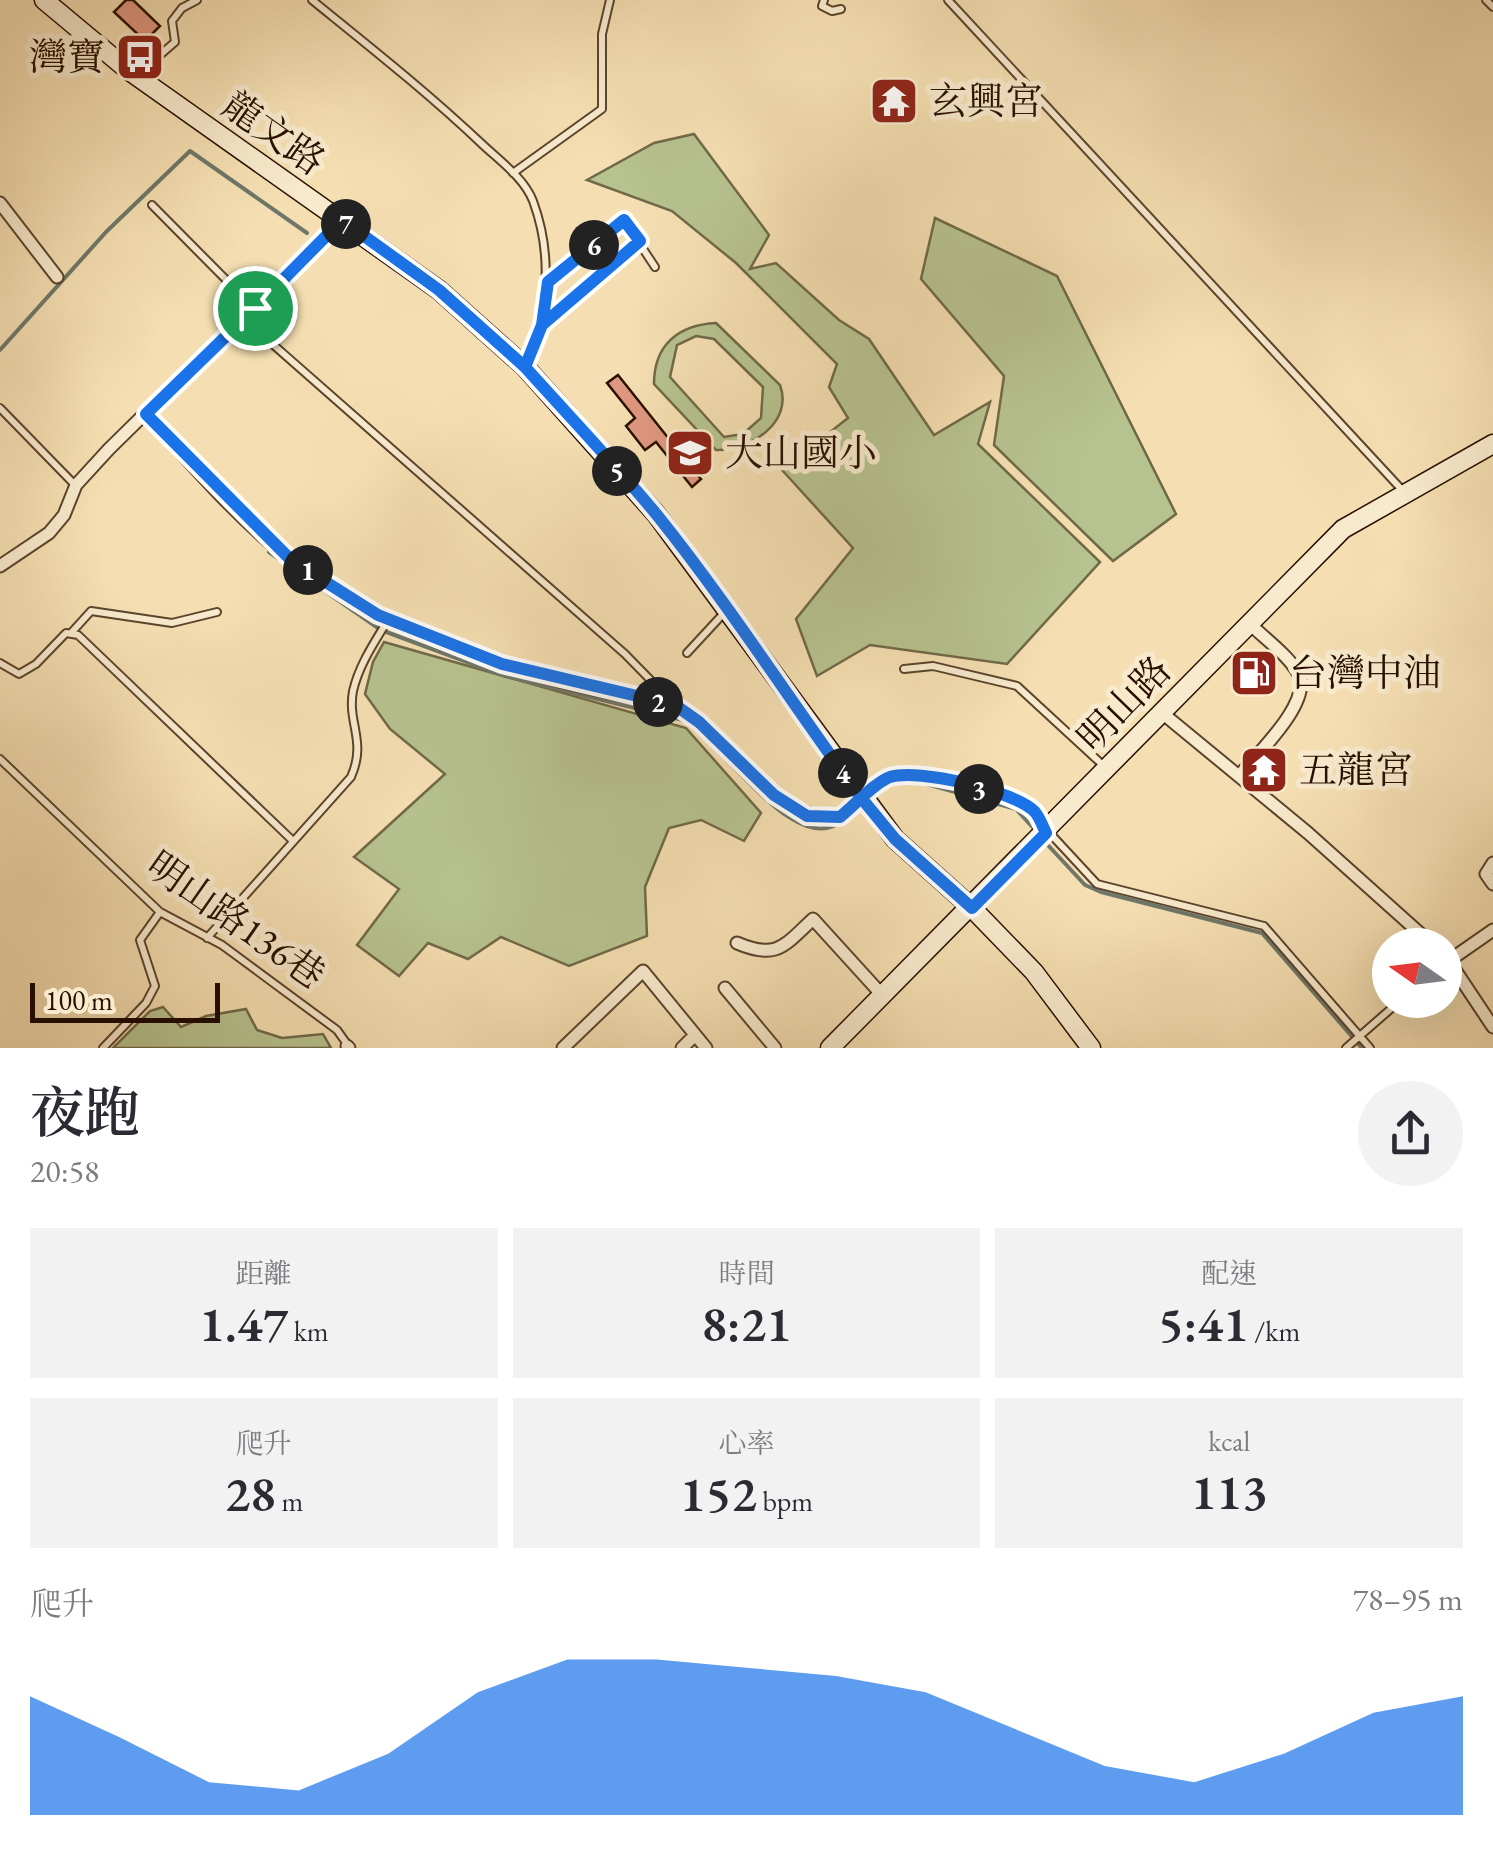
<!DOCTYPE html>
<html lang="zh-TW">
<meta charset="utf-8">
<style>
body{margin:0;font-family:"EB Garamond","Noto Serif TC",serif;background:#f2f2f3;color:#2b2b33;height:100vh;display:flex;flex-direction:column;font-size:38px;white-space:nowrap}
*{box-sizing:border-box;margin:0}
p{font-size:32px;color:#7c7c81}
.icon{flex:none;width:55px;height:55px;fill:none;stroke:currentColor;stroke-width:2;stroke-linecap:round;stroke-linejoin:round}
.map{position:relative;height:1048px;overflow:hidden}
.sheet{display:flex;flex-direction:column;background:#fff;flex:1}
.sheet>*{flex:none}
.needle{width:65px;rotate:284deg}
.tools{position:absolute;left:1372px;top:928px;display:grid;gap:20px}
.tools a{display:grid;place-items:center;width:90px;height:90px;border-radius:50%;background:#fff;box-shadow:0 10px 40px #0002;font-size:50px}
.scale{position:absolute;left:30px;bottom:25px;width:190px;box-sizing:border-box;padding-left:10px;border:5px solid #280f00;border-top:0;font-size:28px;line-height:35px;white-space:nowrap;color:#280f00;-webkit-text-stroke:8px #f8eacd;paint-order:stroke}
.pin{position:absolute;display:grid;place-items:center;width:85px;height:85px;color:#fff;margin:-42px;border:5px solid #fff;border-radius:50%;box-shadow:0 2px 10px #0007}
.km{position:absolute;width:50px;height:50px;margin:-25px;border-radius:50%;background:#222;color:#fff;font-size:28px;line-height:50px;text-align:center}
.round{display:grid;place-items:center;flex:none;width:105px;height:105px;border-radius:52px;background:#f2f2f3}
.head{display:flex;align-items:center;justify-content:space-between;height:170px;padding:0 30px}
h1{font-size:55px;font-weight:600;line-height:75px}
.stats{display:grid;grid-template-columns:repeat(3,1fr);gap:15px;height:170px;padding:10px 30px}
.stats div{display:grid;align-content:center;border-radius:0px;background:#f2f2f3;text-align:center}
.stats b{font-size:50px;font-weight:600}
.stats small{font-size:28px;font-weight:400}
.stats p{font-size:28px}
.chart{height:280px;padding:20px 30px}
.chart p{display:flex;justify-content:space-between}
.chart svg{width:100%;height:180px;margin-top:10px;fill:#1a73e8;opacity:.7}
.map>svg:first-child{display:block}
</style>
<div class="map">
<svg width="1493" height="1048" viewBox="0 0 1493 1048">
<rect width="100%" height="100%" fill="#f5dfb2"/>
<filter id="stains"><feTurbulence type="fractalNoise" baseFrequency=".002" numOctaves="4"/><feColorMatrix values="0 0 0 0 .2 0 0 0 0 .09 0 0 0 0 .02 0 0 0 .5 -.17"/></filter>
<radialGradient id="worn" r=".72"><stop offset=".6" stop-color="#630" stop-opacity="0"/><stop offset="1" stop-color="#630" stop-opacity=".3"/></radialGradient>
<path fill="#b7c38f" stroke="#706948" stroke-width="2.5" fill-rule="evenodd" d="M 694,134 L 769,235 L 750,269 L 776,263 L 839,320 L 869,339 L 934,435 L 990,402 L 978,444 L 1100,562 L 1007,664 L 870,645 L 817,676 L 796,619 L 853,548 L 782,470 L 848,418 L 829,387 L 837,364 L 736,263 L 672,211 L 587,180 L 654,143 Z
M 935,218 L 1057,276 L 1176,514 L 1113,561 L 994,445 L 1004,376 L 921,279 Z
M 716,323 L 780,385 C 794,423 749,451 716,450 L 654,384 C 654,345 678,325 716,323 ZM 696,336 L 714,339 L 763,387 L 761,418 L 743,434 L 724,437 L 670,377 L 677,345 Z
M 384,642 L 686,728 L 761,813 L 744,841 L 701,820 L 669,828 L 645,887 L 647,936 L 569,966 L 501,937 L 468,959 L 428,943 L 399,976 L 357,945 L 399,889 L 354,857 L 445,774 L 390,729 L 365,694 L 373,662 Z
M 163,1007 L 181,1027 L 206,1016 L 246,1009 L 257,1030 L 282,1038 L 323,1034 L 331,1048 L 113,1048 L 150,1011 Z"/>
<g fill="none" stroke-linecap="round" stroke-linejoin="round">
<path stroke="#6e7769" stroke-width="4" d="M 0,350 L 106,232 L 190,151 L 307,233
M 269,552 L 381,630 L 505,676 L 687,721
M 736,769 C 759,793 809,850 843,820
M 870,798 L 891,781 L 923,783 L 1016,809 L 1036,831
M 1045,842 L 1085,885 L 1101,892 L 1262,933 L 1362,1048"/>
</g>
<path fill="#e09781" stroke="#280f00" stroke-width="2.5" d="M 126,0 L 133,0 L 160,26 L 145,41 L 114,12 Z
M 618,375 L 701,479 L 692,487 L 656,442 L 645,450 L 626,426 L 635,418 L 607,383 Z"/>
<g fill="none" stroke-linecap="round" stroke-linejoin="round">
<g stroke="#5b432c" stroke-width="10">
<path id="lane" d="M 312,0 C 370,47 427,92 482,144 C 500,161 524,178 533,201 C 554,258 547,312 526,366
M 824,0 L 822,6 L 832,11 L 841,9
M 948,0 L 1403,491
M 1486,0 L 1493,7
M 138,74 L 175,42 L 172,21 L 182,8 L 197,0
M 513,173 L 602,109 L 602,34 L 610,0
M 152,205 L 254,308
M 549,282 L 624,220 L 655,267
M 244,319 L 625,654 L 671,701
M 543,324 L 640,241
M 0,408 L 75,485
M 72,632 L 91,611 L 172,623 L 217,612
M 687,653 L 724,613
M 0,663 L 19,674 L 36,664 L 66,633 L 78,635 L 293,841
M 904,669 L 933,666 L 1017,686 L 1106,768
M 0,759 L 160,912 L 222,945 L 337,1030 L 347,1044
M 865,797 L 889,778 L 932,776 L 1021,802 L 1097,884 L 1264,926 L 1370,1048
M 207,938 L 351,777 C 367,741 347,723 353,691 C 359,665 374,643 388,620
M 103,1048 L 146,1003 L 155,986 L 140,940 L 160,912
M 1346,1048 L 1401,1000"/>
</g>
<g stroke="#5b432c" stroke-width="15">
<path id="street" d="M 0,203 L 57,277
M 146,414 C 191,463 238,519 291,560 C 401,643 542,683 675,705 C 726,740 773,823 840,817 L 862,799
M 0,566 L 49,533 L 64,515 L 76,485 L 109,449 L 342,220
M 1161,712 L 1308,833 L 1433,945
M 1239,776 C 1257,754 1314,701 1298,673 C 1288,655 1264,638 1249,623
M 1493,863 L 1486,874 L 1493,884
M 737,943 C 777,960 784,946 813,919 L 883,996
M 1445,955 L 1493,1027
M 1450,960 L 1493,930
M 725,988 L 775,1048
M 347,1046 L 349,1048
M 563,1048 L 643,971 L 706,1048
M 682,1048 L 695,1035"/>
</g>
<g stroke="#280f00" stroke-width="21">
<path id="secondary" d="M 44,0 L 128,70 L 439,290 L 525,367 L 656,514 L 895,839 L 972,908 L 1034,972 L 1091,1048
M 830,1048 L 1343,529 L 1493,444"/>
</g>
<use href="#lane" stroke="#f8eacd" stroke-width="6"/>
<use href="#street" stroke="#f8eacd" stroke-width="11"/>
<use href="#secondary" stroke="#f8eacd" stroke-width="18"/>
</g>
<g fill="none" stroke-linecap="round" stroke-linejoin="round">
<g stroke="#fff" stroke-width="20">
<path id="route" d="M 255,308 L 146,414 L 291,560 L 378,615 L 502,664 L 675,705 L 699,722 L 774,795 L 807,816 L 840,817 C 854,806 874,783 890,777 C 918,768 1015,791 1035,812 C 1040,818 1043,827 1046,833 L 972,908 L 895,839 L 863,800 L 862,799 C 793,705 730,606 657,515 C 615,464 569,416 525,367 L 542,325 L 640,241 L 624,220 L 548,282 L 542,325 L 525,367 L 439,290 L 342,220 L 255,308"/>
</g>
<use href="#route" stroke="#1a73e8" stroke-width="12"/>
</g>
<defs>
<g id="bus-square" transform="scale(2.5)"><rect x="-9" y="-9" width="18" height="18" rx="4" fill="#8f2418" stroke="#f8eacd"/><path d="M-5-6H5V4H4V6H2V4H-2V6H-4V4H-5ZM-3.5-4V0h7V-4ZM-3.5 1.2v1.5H-2V1.2ZM2 1.2v1.5H3.5V1.2Z" fill="#fff"/></g>
<g id="temple-square" transform="scale(2.5)"><rect x="-9" y="-9" width="18" height="18" rx="4" fill="#8f2418" stroke="#f8eacd"/><path d="M0-6L5-2H3V0L6.5 2.5H4V6H1.5V3h-3V6H-4V2.5H-6.5L-3 0V-2H-5Z" fill="#fff"/></g>
<g id="school-square" transform="scale(2.5)"><rect x="-9" y="-9" width="18" height="18" rx="4" fill="#8f2418" stroke="#f8eacd"/><path d="M0-5L7-2L0 1L-7-2ZM-4 1L0 2.5L4 1V4Q0 6-4 4Z" fill="#fff"/></g>
<g id="fuel-square" transform="scale(2.5)"><rect x="-9" y="-9" width="18" height="18" rx="4" fill="#8f2418" stroke="#f8eacd"/><path d="M-5.5-6h7V0h2V4h1.3V-2.5L3-4.5l.8-.8L6-3V5H2.5V1h-1V6h-7ZM-4.2-4.7v3.2H.2V-4.7Z" fill="#fff"/></g>
</defs>
<g fill-rule="evenodd">
<use href="#bus-square" x="140" y="57"/>
<use href="#temple-square" x="894" y="101"/>
<use href="#school-square" x="690" y="453"/>
<use href="#fuel-square" x="1254" y="673"/>
<use href="#temple-square" x="1264" y="770"/>
</g>
<g text-anchor="middle" stroke-width="10" stroke-linejoin="round" paint-order="stroke">
<g font-size="38" fill="#280f00" stroke="#f8eacd" text-anchor="start">
<text x="105" y="70" text-anchor="end">灣寶</text>
<text x="929" y="114">玄興宮</text>
<text x="725" y="466">大山國小</text>
<text x="1289" y="686">台灣中油</text>
<text x="1299" y="783">五龍宮</text>
</g>
<g font-size="38" fill="#280f00" stroke="#f8eacd">
<text transform="translate(274 133) rotate(35)" y="13">龍文路</text>
<text transform="translate(1124 704) rotate(-46)" y="13">明山路</text>
<text transform="translate(236 920) rotate(35)" y="13">明山路136巷</text>
</g>
</g>
<rect width="100%" height="100%" filter="url(#stains)"/>
<rect width="100%" height="100%" fill="url(#worn)"/>
</svg>
<div class="tools">
<a><svg class="needle" viewBox="-14 -14 28 28"><path d="M0-13l5 13h-10z" fill="#e53935"/><path d="M0 13l5-13h-10z" fill="#7c7c81"/></svg></a>
</div>
<div class="scale">100 m</div>
<div class="pin" style="left:255px;top:308px;background:#1e9e55"><svg class="icon" aria-label="arrive" viewBox="0 0 24 24"><path d="M6 21V4h12l-3 4 3 4H6"/></svg></div>
<b class="km" style="left:308px;top:570px">1</b>
<b class="km" style="left:658px;top:702px">2</b>
<b class="km" style="left:979px;top:789px">3</b>
<b class="km" style="left:843px;top:773px">4</b>
<b class="km" style="left:617px;top:471px">5</b>
<b class="km" style="left:594px;top:245px">6</b>
<b class="km" style="left:346px;top:224px">7</b>
</div>
<section class="sheet">
<div class="head"><div><h1>夜跑</h1><p>20:58</p></div><a class="round"><svg class="icon" aria-label="share" viewBox="0 0 24 24"><path d="M12 15V3M7 8l5-5 5 5M5 13v7h14v-7"/></svg></a></div>
<div class="stats">
<div><p>距離</p><b>1.47<small> km</small></b></div>
<div><p>時間</p><b>8:21</b></div>
<div><p>配速</p><b>5:41<small> /km</small></b></div>
</div>
<div class="stats">
<div><p>爬升</p><b>28<small> m</small></b></div>
<div><p>心率</p><b>152<small> bpm</small></b></div>
<div><p>kcal</p><b>113</b></div>
</div>
<div class="chart"><p><span>爬升</span>78–95 m</p>
<svg viewBox="0 0 160 44" preserveAspectRatio="none"><path d="M0 44V15L10 25L20 36L30 38L40 29L50 14L60 6L70 6L80 8L90 10L100 14L110 23L120 32L130 36L140 29L150 19L160 15V44z"/></svg>
</div>
</section>
